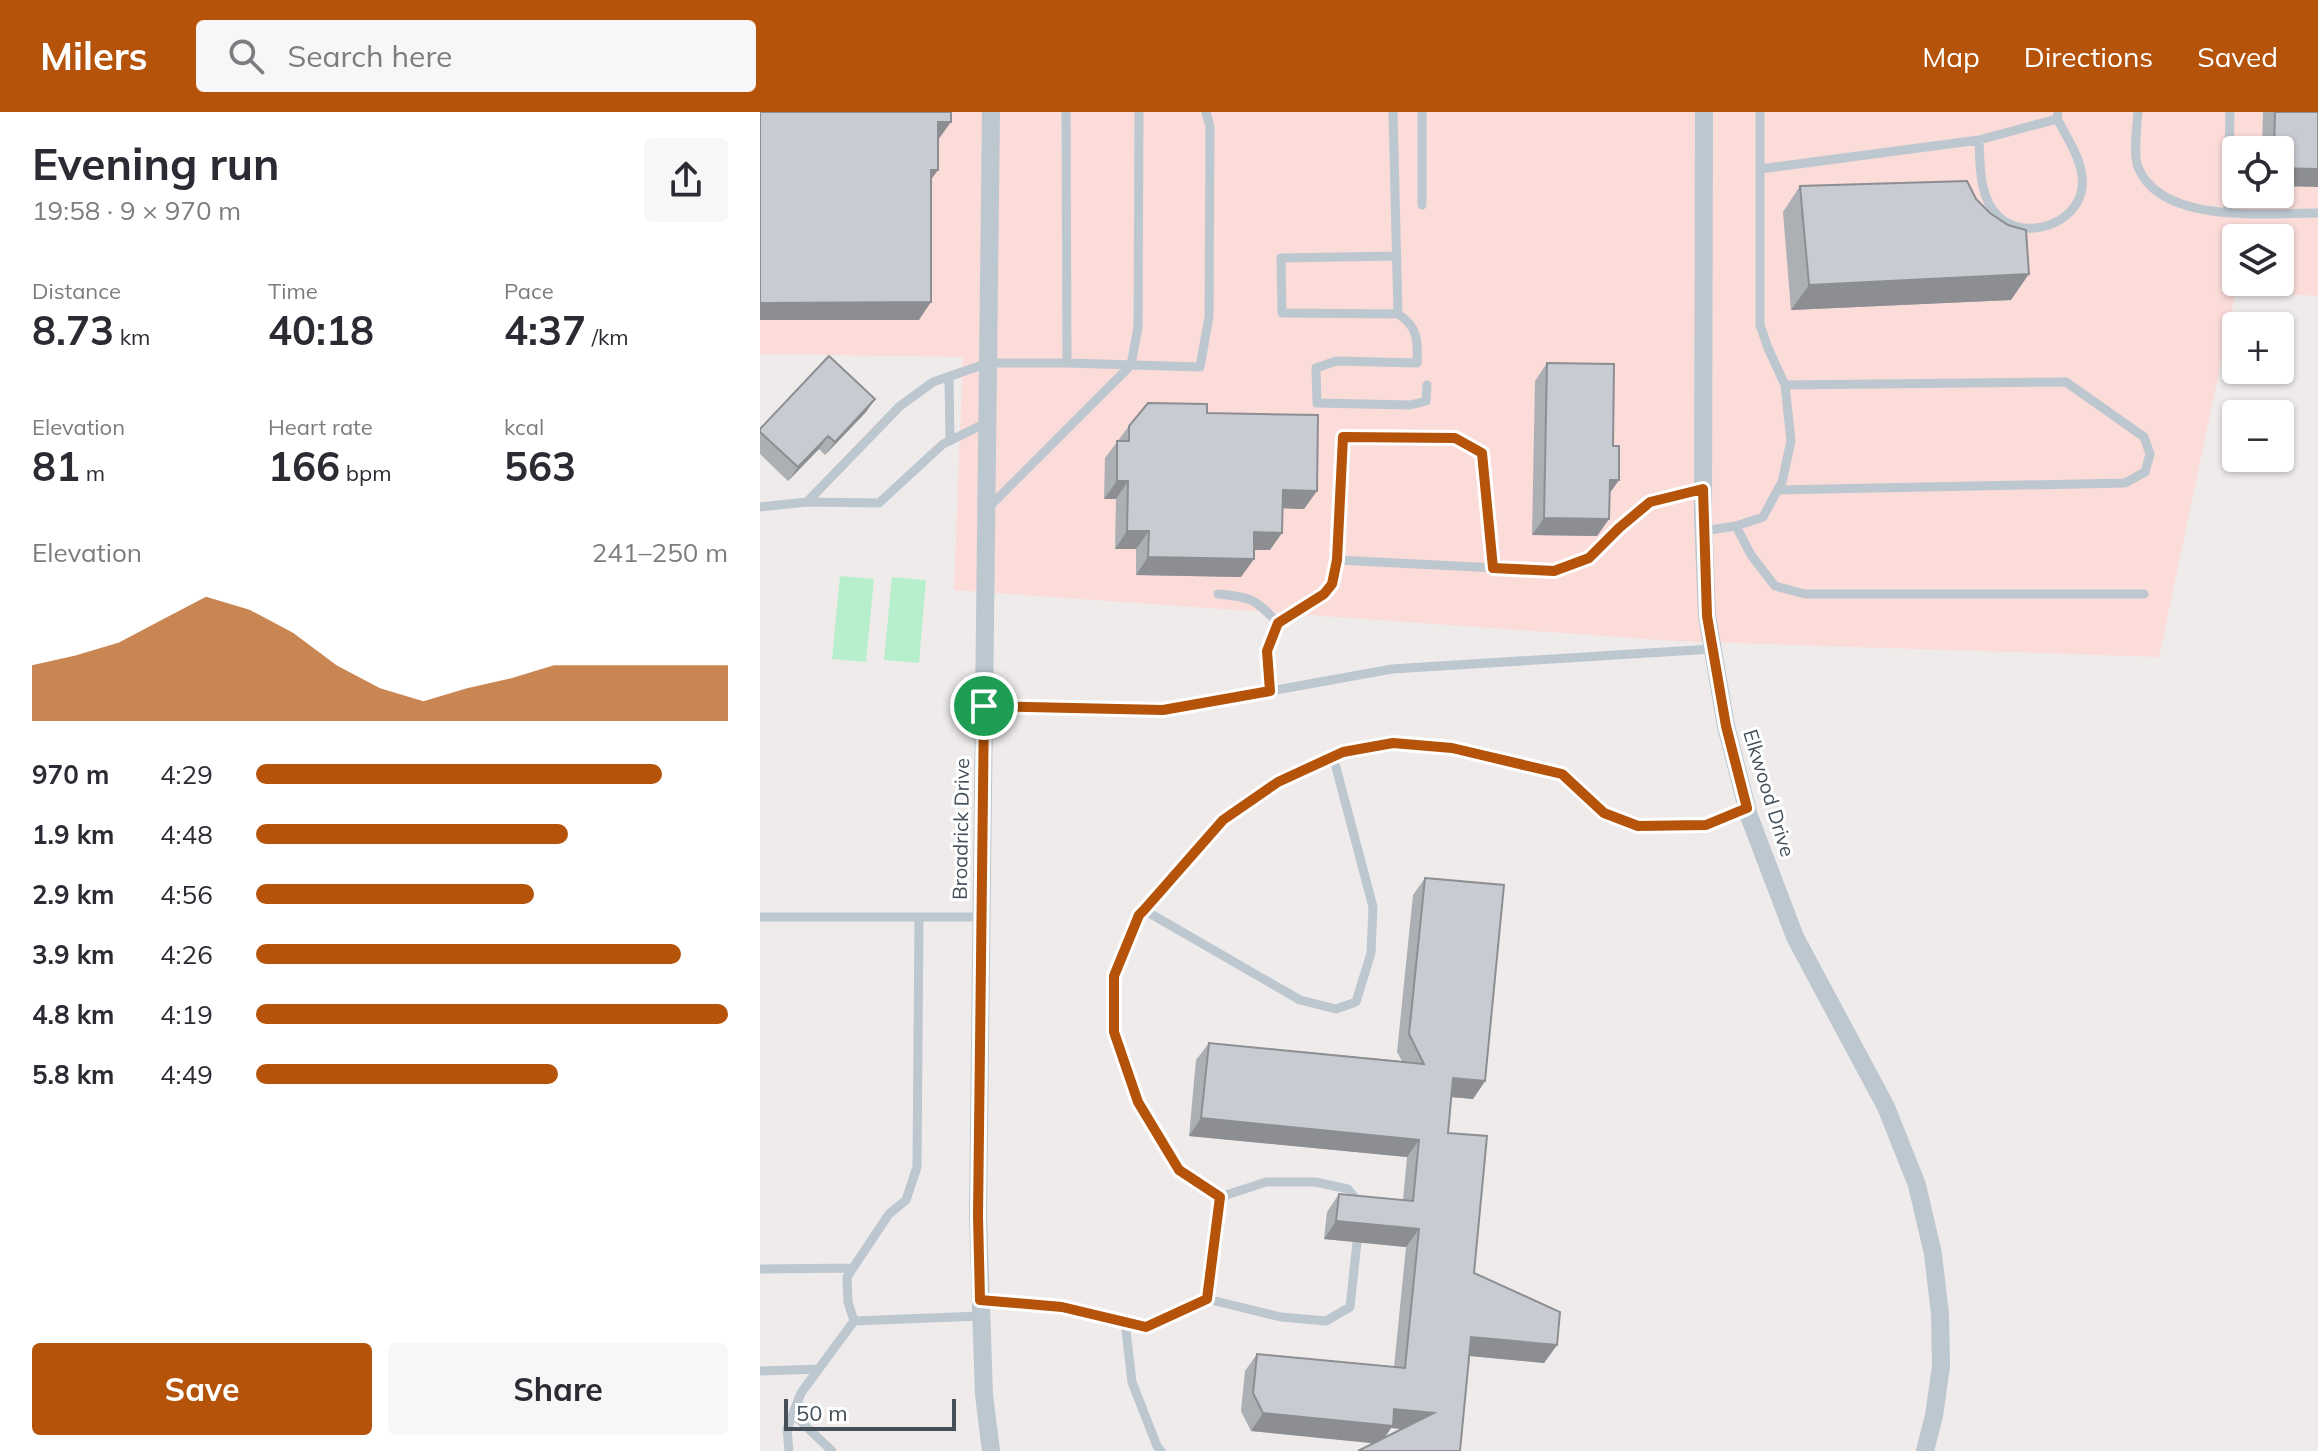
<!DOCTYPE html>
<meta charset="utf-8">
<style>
body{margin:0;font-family:Mulish,sans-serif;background:#f7f7f7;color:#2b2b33;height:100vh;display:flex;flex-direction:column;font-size:30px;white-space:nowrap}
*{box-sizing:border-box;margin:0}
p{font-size:26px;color:#7c7c81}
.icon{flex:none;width:44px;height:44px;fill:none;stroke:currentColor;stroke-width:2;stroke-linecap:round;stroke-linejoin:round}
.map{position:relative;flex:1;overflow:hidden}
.panel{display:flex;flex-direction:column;background:#fff;width:760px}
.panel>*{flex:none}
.controls{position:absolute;left:1462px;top:24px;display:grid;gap:16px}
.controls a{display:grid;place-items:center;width:72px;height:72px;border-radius:8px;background:#fff;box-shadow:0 2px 6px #0004;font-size:40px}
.scale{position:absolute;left:24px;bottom:20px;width:172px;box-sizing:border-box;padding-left:8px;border:4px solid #444f5a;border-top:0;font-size:22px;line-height:28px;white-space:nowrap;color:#444f5a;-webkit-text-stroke:6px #fff;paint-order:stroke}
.pin{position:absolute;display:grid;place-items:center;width:68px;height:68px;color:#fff;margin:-34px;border:4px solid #fff;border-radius:50%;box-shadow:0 2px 8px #0007}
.round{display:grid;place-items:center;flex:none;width:84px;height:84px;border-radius:8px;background:#f7f7f7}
.headline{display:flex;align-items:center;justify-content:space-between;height:136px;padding:0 32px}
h1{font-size:44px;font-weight:700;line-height:60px}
.figures{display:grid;grid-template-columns:repeat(3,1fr);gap:12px;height:136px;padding:8px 32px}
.figures div{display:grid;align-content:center}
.figures b{font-size:40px;font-weight:700}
.figures small{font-size:22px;font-weight:400}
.figures p{font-size:22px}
.chart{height:224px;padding:16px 32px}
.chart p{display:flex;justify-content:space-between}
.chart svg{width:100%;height:144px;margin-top:8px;fill:#b45309;opacity:.7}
.primary-button{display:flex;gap:16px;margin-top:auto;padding:16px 32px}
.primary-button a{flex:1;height:92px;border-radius:8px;background:#b45309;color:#fff;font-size:32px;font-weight:700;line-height:92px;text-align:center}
.primary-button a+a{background:#f7f7f7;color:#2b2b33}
ul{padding:0 32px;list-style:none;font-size:26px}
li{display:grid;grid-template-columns:128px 96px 1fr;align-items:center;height:60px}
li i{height:20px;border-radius:10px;background:#b45309}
header{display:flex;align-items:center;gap:48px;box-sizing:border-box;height:112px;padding:0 40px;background:#b45309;color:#fff}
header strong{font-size:38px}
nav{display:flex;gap:44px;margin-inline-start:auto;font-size:28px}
.search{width:560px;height:72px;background:#f7f7f7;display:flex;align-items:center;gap:20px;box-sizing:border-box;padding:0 28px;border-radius:8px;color:#7c7c81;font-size:30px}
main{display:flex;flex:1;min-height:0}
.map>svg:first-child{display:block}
</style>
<header>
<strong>Milers</strong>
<div class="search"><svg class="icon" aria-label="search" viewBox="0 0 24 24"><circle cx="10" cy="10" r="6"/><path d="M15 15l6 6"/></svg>Search here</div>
<nav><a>Map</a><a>Directions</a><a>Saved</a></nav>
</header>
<main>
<section class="panel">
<div class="headline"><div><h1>Evening run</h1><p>19:58 · 9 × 970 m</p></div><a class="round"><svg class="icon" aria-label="share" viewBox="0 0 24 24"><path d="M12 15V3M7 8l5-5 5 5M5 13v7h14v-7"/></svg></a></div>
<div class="figures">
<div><p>Distance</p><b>8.73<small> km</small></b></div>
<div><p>Time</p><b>40:18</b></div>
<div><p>Pace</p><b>4:37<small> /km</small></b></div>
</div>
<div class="figures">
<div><p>Elevation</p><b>81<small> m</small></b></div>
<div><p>Heart rate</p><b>166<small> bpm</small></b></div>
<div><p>kcal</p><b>563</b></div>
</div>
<div class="chart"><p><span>Elevation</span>241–250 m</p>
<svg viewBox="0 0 160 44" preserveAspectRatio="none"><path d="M0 44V27L10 24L20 20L30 13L40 6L50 10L60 17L70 27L80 34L90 38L100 34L110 31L120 27L130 27L140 27L150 27L160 27V44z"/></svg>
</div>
<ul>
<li><b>970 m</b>4:29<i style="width:86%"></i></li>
<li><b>1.9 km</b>4:48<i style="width:66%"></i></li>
<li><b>2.9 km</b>4:56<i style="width:59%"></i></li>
<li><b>3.9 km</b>4:26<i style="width:90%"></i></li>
<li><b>4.8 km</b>4:19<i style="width:100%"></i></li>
<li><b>5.8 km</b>4:49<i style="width:64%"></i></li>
</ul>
<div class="primary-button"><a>Save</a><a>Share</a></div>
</section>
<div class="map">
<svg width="1558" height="1339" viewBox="0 0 1558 1339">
<rect width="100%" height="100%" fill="#efebeb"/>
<path fill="#fbdcd9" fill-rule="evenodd" d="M 0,0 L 1558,0 L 1558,184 L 1476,179 L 1399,545 L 915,529 L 194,478 L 203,245 L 0,242 ZM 1476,38 L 1520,38 L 1520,82 L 1476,82 ZM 1476,126 L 1520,126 L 1520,170 L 1476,170 Z"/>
<path fill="#b7efcc" d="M 80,464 L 114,467 L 106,550 L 72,547 Z
M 132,465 L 166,468 L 159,551 L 124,548 Z"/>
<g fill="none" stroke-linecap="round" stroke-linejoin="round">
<path stroke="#bcc7cf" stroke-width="9" d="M 306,0 L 307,251 L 440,255 L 449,205 L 450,15 L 446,0
M 633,0 L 638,202
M 1378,0 C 1377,14 1373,43 1378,55 C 1401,113 1507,101 1558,101
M 1297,7 L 1219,28 C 1220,52 1219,86 1238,104 C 1265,130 1317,112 1322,76 C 1325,52 1308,27 1297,7 L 1298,0
M 1000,57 L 1219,28
M 662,93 L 662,0
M 1468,101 L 1470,0
M 637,144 L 521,146 L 522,201 L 638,202 C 658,214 658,230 657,251 L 576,249 L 556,256 L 557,291 L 650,293 L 666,289 L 667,273
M 189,265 L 190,329
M 228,310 L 183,332 L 119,391 L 47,390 L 140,294 L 173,270 L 228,251 L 307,251
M 1018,378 L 1365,371 L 1385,360 L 1390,342 L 1384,325 L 1306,270 L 1025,273
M 0,395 L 47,390
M 229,395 L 371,253 L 378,215 L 379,0
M 976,414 L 991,443 L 1015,474 L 1045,482 L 1384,482
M 943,419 L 976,414 L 1003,405 L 1022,370 L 1031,329 L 1025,273 L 1008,236 L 1000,213 L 1000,0
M 577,448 L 794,459 L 829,446 L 859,416 L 890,390 L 943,377
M 458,482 C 492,485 495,487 518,511
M 510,579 L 632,557 L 952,537
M 224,594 L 403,598 L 510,579 L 507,539 L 518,511 L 564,482 L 572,472 L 577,448 L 583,325 L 695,326 L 722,341 L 733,456
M 384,798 L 540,888 L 576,897 L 596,890 L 611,841 L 613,795 L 573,644
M 0,805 L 159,805
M 460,1085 L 506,1070 L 555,1070 L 588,1077 L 599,1091
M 0,1157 L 93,1156
M 447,1187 L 521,1205 L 566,1209 L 590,1195 L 598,1121
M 220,1188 L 302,1195 L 386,1215 L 447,1187 L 460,1085 L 419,1058 L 378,990 L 354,920 L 354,864 L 379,803 L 384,798 L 463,708 L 518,670 L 583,640 L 633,631 L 692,636 L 802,662 L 844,701 L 878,714 L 946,713 L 987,696
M 220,1204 L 94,1209 L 88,1190 L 87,1165 L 129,1102 L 146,1088 L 157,1055 L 159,805 L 222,805
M 365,1210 L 372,1270 L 397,1334 L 401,1339
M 0,1259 L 59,1257
M 33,1302 L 72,1339
M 29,1339 L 27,1317 L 41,1281 L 94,1209"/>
<path stroke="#bcc7cf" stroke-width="18" d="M 944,0 L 943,403 L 947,504 L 966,614 L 989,704 L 1035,825 L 1126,995 L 1157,1073 L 1173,1142 L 1180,1202 L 1181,1254 L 1174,1304 L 1165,1339
M 231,1339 L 224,1283 L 218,1104 L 231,0"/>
</g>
<path fill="#acafb4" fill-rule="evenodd" d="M 1503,0 L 1558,0 L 1520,38 L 1502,38 Z
M 1040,74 L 1251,188 L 1031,198 L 1023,100 Z
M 787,251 L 853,334 L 859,368 L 850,381 L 849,407 L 837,424 L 772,423 L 775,269 Z
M 115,287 L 106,300 L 65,343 L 59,337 L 28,369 L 0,342 L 0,317 Z
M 447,301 L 544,397 L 523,396 L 510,438 L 494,438 L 481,465 L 376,463 L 376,437 L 355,437 L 356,387 L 344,387 L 345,346 L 369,314 Z
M 665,766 L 725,969 L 713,987 L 691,985 L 688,1021 L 714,1161 L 797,1233 L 784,1251 L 710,1244 L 700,1339 L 491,1319 L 481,1299 L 485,1259 L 497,1242 L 634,1255 L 646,1135 L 564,1127 L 567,1100 L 579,1082 L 643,1088 L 647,1045 L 429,1024 L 436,948 L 449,931 L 642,949 L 637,940 L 653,783 ZM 631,1316 L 642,1317 L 625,1326 Z"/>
<path fill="#8c8e92" d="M 178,10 L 191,10 L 178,28 L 165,28 Z
M 1520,56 L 1558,57 L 1558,75 L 1520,74 Z
M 171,58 L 178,58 L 165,76 Z
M 1269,162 L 1251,188 L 1031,198 L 1049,173 Z
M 171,190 L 159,208 L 0,208 L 0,191 Z
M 115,287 L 106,300 L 65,343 L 75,330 Z
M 68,324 L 59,337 L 28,369 L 38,355 Z
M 850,368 L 859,368 L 846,386 Z
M 357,369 L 368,369 L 356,387 L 344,387 Z
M 523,378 L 557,379 L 544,397 L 511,396 Z
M 784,406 L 849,407 L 837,424 L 772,423 Z
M 367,419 L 389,419 L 376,437 L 355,437 Z
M 494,420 L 522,421 L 510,438 L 482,438 Z
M 388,445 L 494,447 L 481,465 L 376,463 Z
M 693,966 L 725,969 L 713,987 L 681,984 Z
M 441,1006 L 659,1028 L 647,1045 L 429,1024 Z
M 576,1109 L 659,1117 L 646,1135 L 564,1127 Z
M 711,1225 L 797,1233 L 784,1251 L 699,1243 Z
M 634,1297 L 674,1301 L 662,1319 L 631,1316 L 620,1332 L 491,1319 L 503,1301 Z"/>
<path fill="#c8cbd1" stroke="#8c8e92" stroke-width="2" d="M 0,0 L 191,0 L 191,10 L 178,10 L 178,58 L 171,58 L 171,190 L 0,191 Z
M 1515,0 L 1558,0 L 1558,57 L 1520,56 L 1520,38 L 1514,38 Z
M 1207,69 L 1216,87 L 1230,101 L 1248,113 L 1266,118 L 1269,162 L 1049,173 L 1040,74 Z
M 69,244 L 115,287 L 75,330 L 68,324 L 38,355 L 0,320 L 0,317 Z
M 787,251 L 854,252 L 853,334 L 859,334 L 859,368 L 850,368 L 849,407 L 784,406 Z
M 388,291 L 447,292 L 447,301 L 558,303 L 557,379 L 523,378 L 522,421 L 494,420 L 494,447 L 388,445 L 389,419 L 367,419 L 368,369 L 357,369 L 357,329 L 369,329 L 369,314 Z
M 665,766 L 744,773 L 725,969 L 693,966 L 688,1021 L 727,1024 L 714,1161 L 800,1200 L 797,1233 L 711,1225 L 700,1339 L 598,1339 L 674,1301 L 634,1297 L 633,1314 L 503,1301 L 493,1281 L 497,1242 L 645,1256 L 659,1117 L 576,1109 L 579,1082 L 653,1089 L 659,1028 L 441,1006 L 449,931 L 664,952 L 649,922 Z"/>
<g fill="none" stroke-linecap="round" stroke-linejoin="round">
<g stroke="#fff" stroke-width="16">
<path id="route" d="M 583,325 L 695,326 L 722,341 L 733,456 L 794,459 L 829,446 L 859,416 L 890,390 L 943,377 L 947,504 L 966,614 L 987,696 L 946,713 L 878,714 L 844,701 L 802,662 L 692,636 L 633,631 L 583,640 L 518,670 L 463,708 L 384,798 L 379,803 L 354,864 L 354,920 L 378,990 L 419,1058 L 460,1085 L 447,1187 L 386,1215 L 302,1195 L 220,1188 L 218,1104 L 224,594 L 403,598 L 510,579 L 507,539 L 518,511 L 564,482 L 572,472 L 577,448 Z"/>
</g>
<use href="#route" stroke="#b45309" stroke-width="10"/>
</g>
<g text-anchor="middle" stroke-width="6" stroke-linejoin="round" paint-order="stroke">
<g font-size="20" fill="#444f5a" stroke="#fff">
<text transform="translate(1009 681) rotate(73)" y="7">Elkwood Drive</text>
<text transform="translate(201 717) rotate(-89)" y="7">Broadrick Drive</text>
</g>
</g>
</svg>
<div class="controls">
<a><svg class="icon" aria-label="locate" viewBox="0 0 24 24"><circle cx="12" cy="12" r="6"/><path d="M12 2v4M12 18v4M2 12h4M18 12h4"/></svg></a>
<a><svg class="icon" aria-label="layers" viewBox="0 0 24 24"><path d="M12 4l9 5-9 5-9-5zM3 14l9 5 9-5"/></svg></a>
<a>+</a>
<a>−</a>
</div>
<div class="scale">50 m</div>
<div class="pin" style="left:224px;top:594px;background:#1e9e55"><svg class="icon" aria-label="arrive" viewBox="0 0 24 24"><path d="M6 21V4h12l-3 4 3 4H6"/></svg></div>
</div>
</main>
